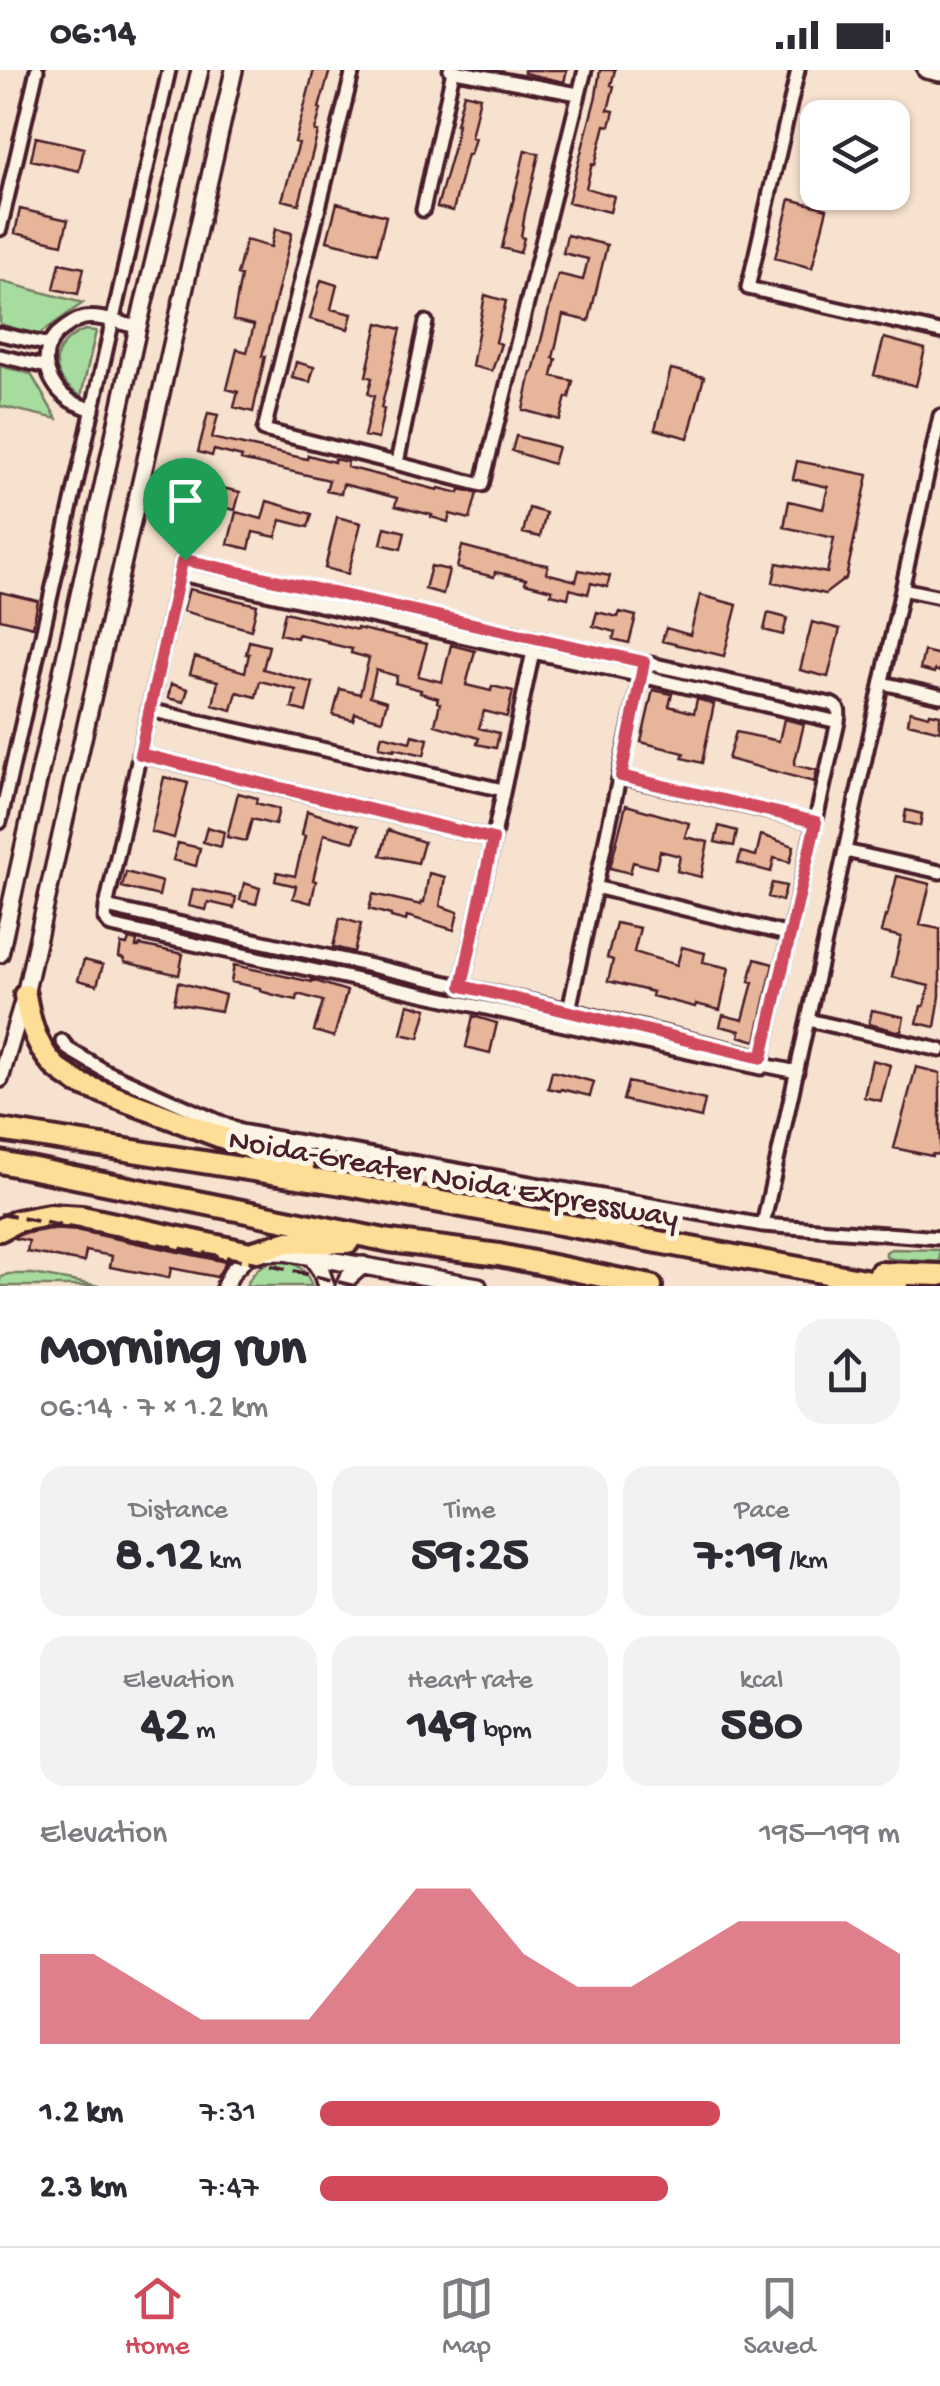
<!DOCTYPE html>
<meta charset="utf-8">
<style>
body{margin:0;font-family:"Gochi Hand",sans-serif;background:#f2f2f3;color:#2b2b33;height:100vh;display:flex;flex-direction:column;font-size:38px;white-space:nowrap}
*{box-sizing:border-box;margin:0}
p{font-size:32px;color:#7c7c81}
.icon{flex:none;width:55px;height:55px;fill:none;stroke:currentColor;stroke-width:2;stroke-linecap:round;stroke-linejoin:round}
.map{position:relative;height:1216px;overflow:hidden}
.panel{display:flex;flex-direction:column;background:#fff;flex:1}
.panel>*{flex:none}
.tools{position:absolute;left:800px;top:30px;display:grid;gap:20px}
.tools a{display:grid;place-items:center;width:110px;height:110px;border-radius:20px;background:#fff;box-shadow:0 2px 8px #0004;font-size:50px}
.pin{position:absolute;display:grid;place-items:center;width:85px;height:85px;color:#fff;margin:-102px -42px;border-radius:50% 50% 50% 0;rotate:-45deg;box-shadow:0 0 10px #0007}
.pin .icon{rotate:45deg}
.round{display:grid;place-items:center;flex:none;width:105px;height:105px;border-radius:30px;background:#f2f2f3}
.overview{display:flex;align-items:center;justify-content:space-between;height:170px;padding:0 40px}
h1{font-size:55px;font-weight:700;line-height:75px}
.figures{display:grid;grid-template-columns:repeat(3,1fr);gap:15px;height:170px;padding:10px 40px}
.figures div{display:grid;align-content:center;border-radius:25px;background:#f2f2f3;text-align:center}
.figures b{font-size:50px;font-weight:700}
.figures small{font-size:28px;font-weight:400}
.figures p{font-size:28px}
.chart{height:280px;padding:20px 40px}
.chart p{display:flex;justify-content:space-between}
.chart svg{width:100%;height:180px;margin-top:10px;fill:#d1495b;opacity:.7}
ul{padding:0 40px;list-style:none;font-size:32px}
li{display:grid;grid-template-columns:160px 120px 1fr;align-items:center;height:75px}
li i{height:25px;border-radius:12px;background:#d1495b}
.status{display:flex;justify-content:space-between;align-items:center;height:70px;padding:0 50px;background:#fff;direction:ltr}
.status svg{height:28px;fill:currentColor}
.menu{display:flex;justify-content:space-around;align-items:center;height:140px;border-top:2px solid #e1e1e2;background:#fff;font-size:28px;color:#7c7c81}
.menu a{display:grid;justify-items:center;gap:5px}
.menu .selected{color:#d1495b}
.map>svg:first-child{display:block}
</style>
<div class="status"><b>06:14</b><svg viewBox="0 0 49 12"><path d="M0 12V9h3v3zM5 12V6h3v6zM10 12V3h3v9zM15 12V0h3v12zM26 1h20v11H26zM47 4h2v5h-2z"/></svg></div>
<div class="map">
<svg width="940" height="1216" viewBox="0 0 940 1216">
<rect width="100%" height="100%" fill="#f6e2ce"/>
<filter id="ink" filterUnits="userSpaceOnUse"><feTurbulence type="fractalNoise" baseFrequency=".01" numOctaves="2"/><feDisplacementMap in="SourceGraphic" scale="20" xChannelSelector="R" yChannelSelector="G"/><feConvolveMatrix kernelMatrix="1 2 1 2 8 2 1 2 1" color-interpolation-filters="sRGB"/></filter>
<g filter="url(#ink)">
<path fill="#a7dc9f" stroke="#787e65" stroke-width="2.5" d="M 0,211 L 83,233 L 38,265 L 0,254 Z
M 85,260 L 96,261 L 81,326 C 48,308 48,274 85,260 Z
M 0,296 L 31,304 L 57,349 L 0,336 Z
M 891,1179 L 940,1180 L 940,1192 L 893,1189 L 886,1187 L 886,1182 Z
M 284,1190 C 299,1195 306,1200 312,1216 L 246,1216 C 255,1198 264,1191 284,1190 Z
M 8,1204 L 33,1204 L 100,1216 L 0,1216 L 0,1208 Z"/>
<path fill="#e7b599" stroke="#4a1f2b" stroke-width="2.5" d="M 314,0 L 330,0 L 319,38 L 321,39 L 315,61 L 318,62 L 299,134 L 282,130 L 299,73 L 295,72 Z
M 524,0 L 567,0 L 564,12 L 524,3 Z
M 600,0 L 615,0 L 611,15 L 614,16 L 608,40 L 614,41 L 610,56 L 605,55 L 595,95 L 592,94 L 586,118 L 614,126 L 610,142 L 568,132 L 596,26 Z
M 464,23 L 480,27 L 471,67 L 475,68 L 470,85 L 467,84 L 453,141 L 437,137 L 453,80 L 458,54 L 456,54 Z
M 36,67 L 84,78 L 79,101 L 31,90 Z
M 525,80 L 539,84 L 525,143 L 521,167 L 524,168 L 520,183 L 502,178 Z
M 790,129 L 827,139 L 812,198 L 775,188 Z
M 337,133 L 386,146 L 377,183 L 327,171 Z
M 20,139 L 68,150 L 62,174 L 15,163 Z
M 275,159 L 292,163 L 262,286 L 265,286 L 253,342 L 234,337 L 238,322 L 227,319 L 237,279 L 247,282 L 254,255 L 233,250 L 241,206 L 237,205 L 246,170 L 271,177 Z
M 567,165 L 607,175 L 589,251 L 563,245 L 553,288 L 556,289 L 552,306 L 573,311 L 569,328 L 566,327 L 560,350 L 523,340 L 531,302 L 533,302 L 558,204 L 583,210 L 588,189 L 563,183 Z
M 60,193 L 84,198 L 78,224 L 54,219 Z
M 321,210 L 337,215 L 331,239 L 352,244 L 348,259 L 310,249 Z
M 485,225 L 506,231 L 496,272 L 501,274 L 492,301 L 472,296 Z
M 378,253 L 401,259 L 381,338 L 384,339 L 378,369 L 364,366 L 374,326 L 368,324 L 372,308 L 366,306 Z
M 884,268 L 925,279 L 916,316 L 874,305 Z
M 296,292 L 314,297 L 310,312 L 292,308 Z
M 671,299 L 704,307 L 688,368 L 655,359 Z
M 208,343 L 218,345 L 212,368 L 307,389 L 308,385 L 334,392 L 334,389 L 348,392 L 347,397 L 438,420 L 439,418 L 459,423 L 460,419 L 477,423 L 470,449 L 450,444 L 448,452 L 431,447 L 432,445 L 395,436 L 397,428 L 343,414 L 341,424 L 326,421 L 329,410 L 241,390 L 242,387 L 214,380 L 212,386 L 198,382 Z
M 516,366 L 558,377 L 553,394 L 512,381 Z
M 797,391 L 868,405 L 846,508 L 825,524 L 773,512 L 777,493 L 827,503 L 834,468 L 784,457 L 789,431 L 823,439 L 828,417 L 793,409 Z
M 192,411 L 240,422 L 235,440 L 209,434 L 208,440 L 187,434 Z
M 267,431 L 312,444 L 308,457 L 281,450 L 276,467 L 253,462 L 249,479 L 228,474 L 236,442 L 262,449 Z
M 529,438 L 546,443 L 540,467 L 523,463 Z
M 337,447 L 361,453 L 348,504 L 325,498 Z
M 385,457 L 405,462 L 401,479 L 381,474 Z
M 462,476 L 512,489 L 548,495 L 546,503 L 576,511 L 579,500 L 610,506 L 607,517 L 591,513 L 588,524 L 570,519 L 568,528 L 551,524 L 552,520 L 525,513 L 526,509 L 495,502 L 494,507 L 457,498 Z
M 431,496 L 449,500 L 443,524 L 425,519 Z
M 189,519 L 257,535 L 251,560 L 183,541 Z
M 0,522 L 38,531 L 33,557 L 0,549 Z
M 700,525 L 737,535 L 724,586 L 662,571 L 666,558 L 690,565 Z
M 285,542 L 357,560 L 357,558 L 427,574 L 418,606 L 442,612 L 451,575 L 475,581 L 466,615 L 491,621 L 492,616 L 513,621 L 507,647 L 484,641 L 479,658 L 499,663 L 496,678 L 477,674 L 479,668 L 435,655 L 440,633 L 437,632 L 438,628 L 420,623 L 421,620 L 395,613 L 397,606 L 376,600 L 370,626 L 387,631 L 382,650 L 355,643 L 353,650 L 333,645 L 340,619 L 360,624 L 369,588 L 351,583 L 352,579 L 327,573 L 328,571 L 298,564 L 297,568 L 280,564 Z
M 597,542 L 618,547 L 620,542 L 636,546 L 629,573 L 613,569 L 615,562 L 593,556 Z
M 768,543 L 787,548 L 783,565 L 764,560 Z
M 812,552 L 840,559 L 828,607 L 800,600 Z
M 249,571 L 269,576 L 263,599 L 313,613 L 306,642 L 292,638 L 296,620 L 260,611 L 256,627 L 237,622 L 232,640 L 213,635 L 218,611 L 190,604 L 195,587 L 245,602 L 249,584 L 246,584 Z
M 924,581 L 940,585 L 940,602 L 935,600 L 934,603 L 920,599 Z
M 171,614 L 188,619 L 184,632 L 168,628 Z
M 653,620 L 672,624 L 669,636 L 694,643 L 697,629 L 714,634 L 702,693 L 682,688 L 684,683 L 641,672 Z
M 910,641 L 929,646 L 930,643 L 940,645 L 940,661 L 908,653 Z
M 784,649 L 804,654 L 794,695 L 817,700 L 814,712 L 728,689 L 736,662 L 779,671 Z
M 382,665 L 410,672 L 412,665 L 428,669 L 424,685 L 394,678 L 394,680 L 379,677 Z
M 164,707 L 188,713 L 174,768 L 151,762 Z
M 238,723 L 257,728 L 256,733 L 279,739 L 275,755 L 252,749 L 246,771 L 227,767 Z
M 626,735 L 689,753 L 685,767 L 708,772 L 701,807 L 677,801 L 680,786 L 660,781 L 656,798 L 633,792 L 630,803 L 610,798 Z
M 906,740 L 922,744 L 920,756 L 904,752 Z
M 307,741 L 358,756 L 354,772 L 324,764 L 313,810 L 316,811 L 311,833 L 293,828 L 296,816 L 275,811 L 277,802 L 295,806 L 305,766 L 302,765 Z
M 719,756 L 737,761 L 734,776 L 715,772 Z
M 207,757 L 224,762 L 221,777 L 203,772 Z
M 388,760 L 424,772 L 418,793 L 381,785 Z
M 761,765 L 794,776 L 790,792 L 774,788 L 771,802 L 738,793 L 741,782 L 756,786 Z
M 178,773 L 200,778 L 196,796 L 173,790 Z
M 126,802 L 162,812 L 159,826 L 122,817 Z
M 429,803 L 445,807 L 440,836 L 458,842 L 454,860 L 407,846 L 406,851 L 391,847 L 391,845 L 369,839 L 373,824 L 421,835 L 421,832 L 424,832 Z
M 897,806 L 930,814 L 920,855 L 940,859 L 940,926 L 935,957 L 917,953 L 921,936 L 924,936 L 929,916 L 892,907 L 901,867 L 881,862 L 885,846 L 887,847 Z
M 244,813 L 260,818 L 256,834 L 240,830 Z
M 772,813 L 786,816 L 782,831 L 768,827 Z
M 193,819 L 236,827 L 234,838 L 208,832 L 206,840 L 189,836 Z
M 340,848 L 361,854 L 354,882 L 333,877 Z
M 616,853 L 640,858 L 634,882 L 677,895 L 682,877 L 705,883 L 703,892 L 729,898 L 720,940 L 696,934 L 695,937 L 652,926 L 653,922 L 608,911 L 613,890 L 607,888 Z
M 129,869 L 137,871 L 136,877 L 139,877 L 140,875 L 183,884 L 179,905 L 124,892 L 124,889 L 119,887 L 121,874 L 127,875 Z
M 755,889 L 773,894 L 756,971 L 739,966 L 740,961 L 720,956 L 723,945 L 743,950 L 753,912 L 749,911 Z
M 84,890 L 103,895 L 97,915 L 78,910 Z
M 234,895 L 312,912 L 312,910 L 347,921 L 334,967 L 314,961 L 323,931 L 298,924 L 297,930 L 278,926 L 260,921 L 260,918 L 231,912 Z
M 178,912 L 225,925 L 221,941 L 174,933 Z
M 408,934 L 427,939 L 419,968 L 401,964 Z
M 872,940 L 904,947 L 901,962 L 869,954 Z
M 473,946 L 497,953 L 490,983 L 466,977 Z
M 872,990 L 890,995 L 881,1031 L 864,1027 Z
M 916,997 L 940,1003 L 940,1085 L 933,1084 L 932,1086 L 894,1078 Z
M 552,1001 L 594,1012 L 590,1026 L 561,1019 L 560,1021 L 548,1018 Z
M 628,1012 L 705,1030 L 701,1048 L 623,1030 Z
M 50,1159 L 80,1161 L 226,1192 L 217,1207 L 171,1198 L 169,1208 L 110,1197 L 112,1186 L 86,1181 L 84,1192 L 27,1182 L 29,1171 L 14,1168 L 22,1164 Z"/>
<g fill="none" stroke-linecap="round" stroke-linejoin="round">
<g stroke="#4a1f2b" stroke-width="19">
<path id="street" d="M 353,0 L 264,360 L 482,415 L 585,0
M 450,0 L 578,24
M 798,0 L 748,218 L 940,262
M 423,140 L 453,1
M 0,159 L 37,0
M 0,264 L 50,275
M 0,286 L 47,297
M 93,340 C 86,337 78,335 71,331 C 49,317 36,285 57,264 C 65,257 74,250 84,248 C 98,245 123,254 138,257
M 397,393 L 426,252
M 180,504 L 641,606 L 838,652
M 902,519 L 940,527
M 882,613 L 940,626
M 149,640 L 503,720
M 139,684 L 493,769
M 621,707 L 815,752
M 0,752 L 169,0
M 845,781 L 940,802
M 595,817 L 790,865
M 106,837 L 569,940 L 758,986 L 764,991 L 761,998 L 111,856 L 105,849 L 106,837 L 182,492 L 185,491 L 831,634 C 841,638 839,643 838,652 L 762,988
M 462,916 L 534,577
M 569,940 L 642,602
M 808,950 L 940,980
M 62,971 L 68,979 L 105,1001 L 240,1061 L 763,1155 L 940,1168
M 763,995 L 797,1002
M 763,1155 L 940,346"/>
</g>
<g stroke="#4a1f2b" stroke-width="22">
<path id="secondary" d="M 926,0 L 940,3
M 0,884 L 138,257 L 200,0
M 0,1009 L 25,925 L 234,0
M 311,1186 L 321,1201 L 326,1216
M 225,1216 L 232,1202 L 250,1183 L 284,1182 L 478,1216
M 344,1216 L 348,1208 L 363,1195"/>
</g>
<g stroke="#4a1f2b" stroke-width="28">
<path id="highway" d="M 25,925 C 29,948 35,974 52,993 C 58,1001 69,1006 78,1013 L 303,1098
M 0,1060 L 343,1114 L 897,1216
M 0,1092 L 390,1171 L 499,1185 L 651,1216
M 0,1160 L 17,1151 L 49,1145 L 82,1147 L 250,1183 L 288,1172 L 348,1172
M 880,1203 L 940,1205"/>
</g>
<use href="#street" stroke="#fcf5e5" stroke-width="11"/>
<use href="#secondary" stroke="#fcf5e5" stroke-width="15"/>
<use href="#highway" stroke="#fede96" stroke-width="20"/>
<path stroke="#4a1f2b" stroke-width="4" stroke-dasharray="15 8" stroke-linecap="butt" d="M 0,1144 L 277,1197 L 355,1216"/>
</g>
</g>
<g fill="none" stroke-linecap="round" stroke-linejoin="round" filter="url(#ink)">
<g stroke="#fff" stroke-width="20">
<path id="route" d="M 185,490 L 644,592 L 621,706 L 816,752 L 762,988 L 462,916 L 493,769 L 140,684 L 182,492 Z"/>
</g>
<use href="#route" stroke="#d1495b" stroke-width="12"/>
</g>
<g text-anchor="middle" stroke-width="10" stroke-linejoin="round" paint-order="stroke">
<g font-size="32" fill="#4a1f2b" stroke="#fcf5e5">
<text transform="translate(454 1106) rotate(10)" y="11">Noida-Greater Noida Expressway</text>
</g>
</g>
</svg>
<div class="tools">
<a><svg class="icon" aria-label="layers" viewBox="0 0 24 24"><path d="M12 4l9 5-9 5-9-5zM3 14l9 5 9-5"/></svg></a>
</div>
<div class="pin" style="left:185px;top:490px;background:#1e9e55"><svg class="icon" aria-label="arrive" viewBox="0 0 24 24"><path d="M6 21V4h12l-3 4 3 4H6"/></svg></div>
</div>
<section class="panel">
<div class="overview"><div><h1>Morning run</h1><p>06:14 · 7 × 1.2 km</p></div><a class="round"><svg class="icon" aria-label="share" viewBox="0 0 24 24"><path d="M12 15V3M7 8l5-5 5 5M5 13v7h14v-7"/></svg></a></div>
<div class="figures">
<div><p>Distance</p><b>8.12<small> km</small></b></div>
<div><p>Time</p><b>59:25</b></div>
<div><p>Pace</p><b>7:19<small> /km</small></b></div>
</div>
<div class="figures">
<div><p>Elevation</p><b>42<small> m</small></b></div>
<div><p>Heart rate</p><b>149<small> bpm</small></b></div>
<div><p>kcal</p><b>580</b></div>
</div>
<div class="chart"><p><span>Elevation</span>195–199 m</p>
<svg viewBox="0 0 160 44" preserveAspectRatio="none"><path d="M0 44V22L10 22L20 30L30 38L40 38L50 38L60 22L70 6L80 6L90 22L100 30L110 30L120 22L130 14L140 14L150 14L160 22V44z"/></svg>
</div>
<ul>
<li><b>1.2 km</b>7:31<i style="width:69%"></i></li>
<li><b>2.3 km</b>7:47<i style="width:60%"></i></li>
</ul>
</section>
<nav class="menu">
<a class="selected"><svg class="icon" aria-label="home" viewBox="0 0 24 24"><path d="M3 11l9-7 9 7M6 9v11h12V9"/></svg>Home</a>
<a><svg class="icon" aria-label="map" viewBox="0 0 24 24"><path d="M3 6l6-2 6 2 6-2v14l-6 2-6-2-6 2zM9 4v14M15 6v14"/></svg>Map</a>
<a><svg class="icon" aria-label="saved" viewBox="0 0 24 24"><path d="M7 4h10v16l-5-4-5 4z"/></svg>Saved</a>
</nav>
